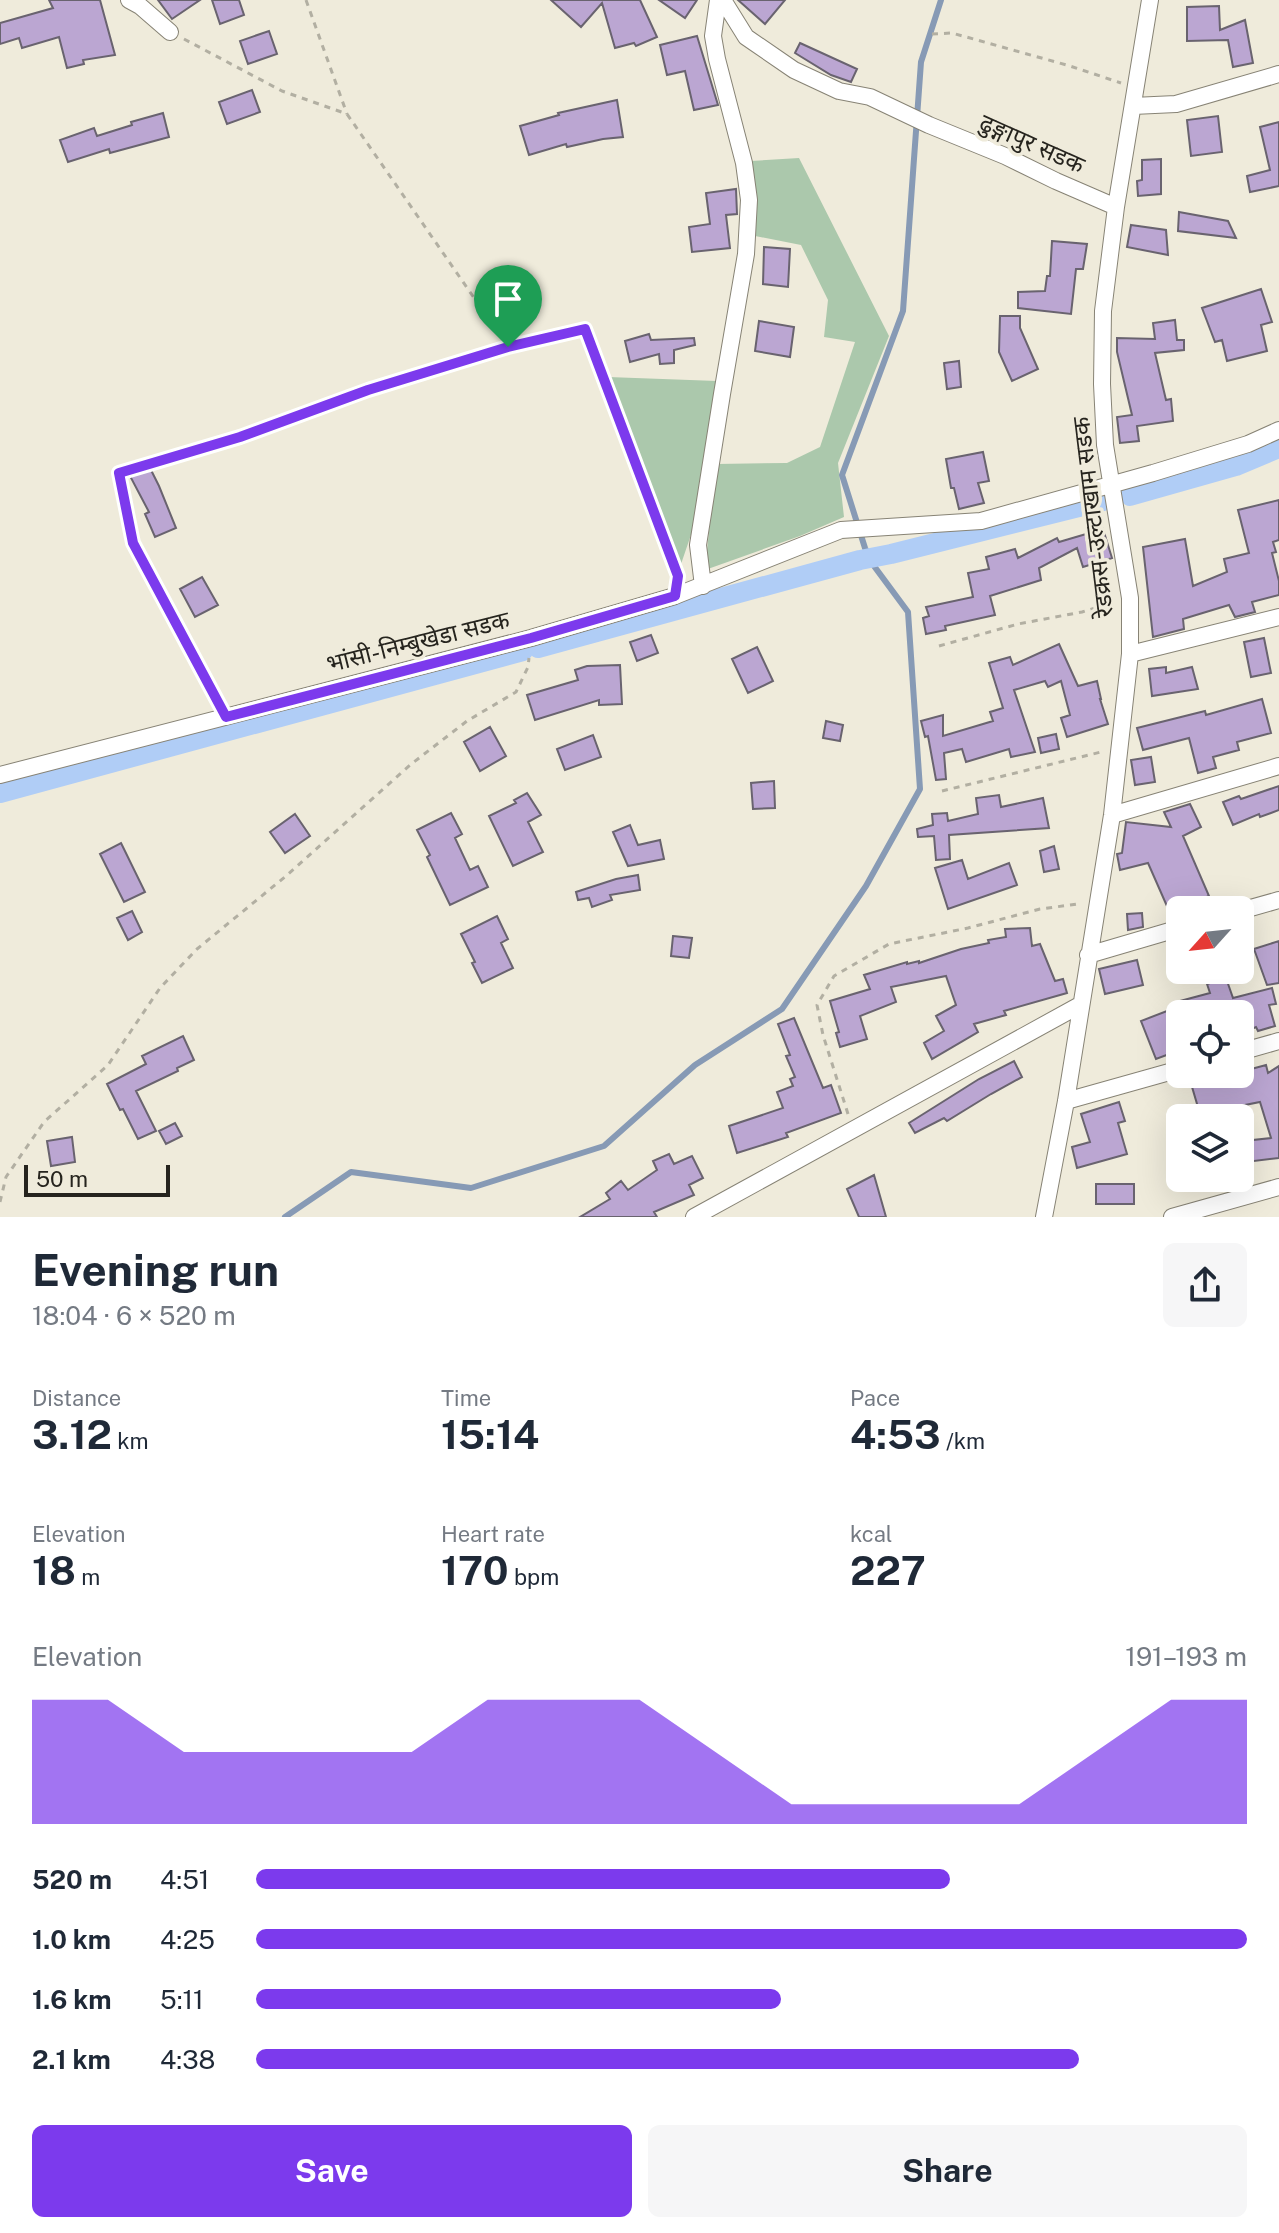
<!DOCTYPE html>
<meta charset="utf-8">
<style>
body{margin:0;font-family:"Public Sans","Noto Sans Devanagari",sans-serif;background:#f6f6f7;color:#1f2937;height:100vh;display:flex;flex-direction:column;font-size:30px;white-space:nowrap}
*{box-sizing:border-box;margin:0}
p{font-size:26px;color:#747a83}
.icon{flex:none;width:44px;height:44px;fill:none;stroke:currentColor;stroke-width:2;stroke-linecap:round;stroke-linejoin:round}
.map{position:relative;height:1217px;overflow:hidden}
.details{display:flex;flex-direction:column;background:#fff;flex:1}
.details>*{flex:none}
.needle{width:52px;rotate:243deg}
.tools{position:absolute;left:1166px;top:896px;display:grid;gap:16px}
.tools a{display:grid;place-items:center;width:88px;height:88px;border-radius:12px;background:#fff;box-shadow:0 8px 32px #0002;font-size:40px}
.scale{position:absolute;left:24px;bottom:20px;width:146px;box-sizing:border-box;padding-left:8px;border:4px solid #26241e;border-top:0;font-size:22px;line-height:28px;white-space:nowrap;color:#26241e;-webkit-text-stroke:6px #efebdb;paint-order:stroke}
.pin{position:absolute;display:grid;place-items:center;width:68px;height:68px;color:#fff;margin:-82px -34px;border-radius:50% 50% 50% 0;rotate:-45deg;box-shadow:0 0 8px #0007}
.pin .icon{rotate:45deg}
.round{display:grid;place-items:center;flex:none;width:84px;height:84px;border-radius:12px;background:#f6f6f7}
.headline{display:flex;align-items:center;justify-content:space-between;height:136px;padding:0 32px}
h1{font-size:44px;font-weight:700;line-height:60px}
.stats{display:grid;grid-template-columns:repeat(3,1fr);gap:12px;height:136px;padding:8px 32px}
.stats div{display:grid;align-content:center}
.stats b{font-size:40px;font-weight:700}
.stats small{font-size:22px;font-weight:400}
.stats p{font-size:22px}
.chart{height:224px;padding:16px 32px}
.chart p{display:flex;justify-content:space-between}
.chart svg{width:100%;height:144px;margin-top:8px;fill:#7c3aed;opacity:.7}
.primary-button{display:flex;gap:16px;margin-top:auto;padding:16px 32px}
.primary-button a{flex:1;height:92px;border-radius:12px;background:#7c3aed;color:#fff;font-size:32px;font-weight:700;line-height:92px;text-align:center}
.primary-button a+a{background:#f6f6f7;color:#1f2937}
ul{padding:0 32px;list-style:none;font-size:26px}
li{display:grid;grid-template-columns:128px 96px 1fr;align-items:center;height:60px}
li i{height:20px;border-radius:10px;background:#7c3aed}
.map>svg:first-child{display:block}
</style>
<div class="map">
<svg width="1279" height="1217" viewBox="0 0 1279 1217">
<rect width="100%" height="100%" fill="#efebdb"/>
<path fill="#abc8ac" d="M 799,158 L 889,336 L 838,463 L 844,517 L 800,536 L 705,570 L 716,464 L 787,463 L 820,447 L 855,342 L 824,337 L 828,300 L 801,245 L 755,236 L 751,161 Z
M 608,377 L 717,381 L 696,520 L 679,570 L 631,448 Z"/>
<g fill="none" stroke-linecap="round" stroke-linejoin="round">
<path stroke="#879ab5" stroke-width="6" d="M 285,1217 L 351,1172 L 471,1188 L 604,1146 L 695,1065 L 782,1009 L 866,886 L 920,789 L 908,612 L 874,566 L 865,548 L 842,475 L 903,311 L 921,62 L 941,0"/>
<path stroke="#b0cdf6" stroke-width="20" d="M 1130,496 L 1236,466 L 1279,448
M 538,648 L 860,560 L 891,554 L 1103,501
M 0,793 L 523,651"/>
</g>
<path fill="#bba6d2" stroke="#69636f" stroke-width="2" d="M 49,0 L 100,0 L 115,55 L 83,60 L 84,64 L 67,68 L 59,37 L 22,48 L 19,38 L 0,44 L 0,23 L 53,8 Z
M 158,0 L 200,0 L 172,19 Z
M 212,0 L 239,0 L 244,15 L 220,24 Z
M 551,0 L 640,0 L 657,37 L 636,46 L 634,43 L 615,48 L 602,3 L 581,27 Z
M 659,0 L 697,0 L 685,18 Z
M 738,0 L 785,0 L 765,24 Z
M 1219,6 L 1220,30 L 1245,20 L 1253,63 L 1233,67 L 1228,40 L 1187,41 L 1187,7 Z
M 269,31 L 277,54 L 248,64 L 240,41 Z
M 697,36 L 718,105 L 694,110 L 685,71 L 667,75 L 660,45 Z
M 800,43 L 857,69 L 851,82 L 831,75 L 795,53 Z
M 252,90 L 260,112 L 227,124 L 219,102 Z
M 617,100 L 623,137 L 603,139 L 567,147 L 566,144 L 529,155 L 520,126 L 559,115 L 558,113 Z
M 163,113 L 169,137 L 110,153 L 109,149 L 68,162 L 60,140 L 94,128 L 97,136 L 132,125 L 131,122 Z
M 1218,116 L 1222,152 L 1191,156 L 1187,120 Z
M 1279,122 L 1279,186 L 1250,192 L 1247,176 L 1270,170 L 1260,127 Z
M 1161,159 L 1161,194 L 1138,196 L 1137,181 L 1142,180 L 1142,160 Z
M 736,189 L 737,214 L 726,215 L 730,248 L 692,252 L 689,227 L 710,224 L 706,193 Z
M 1179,212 L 1228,221 L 1236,238 L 1178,231 Z
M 1131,225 L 1166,230 L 1168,255 L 1127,247 Z
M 1052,241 L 1087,244 L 1083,269 L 1076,269 L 1071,314 L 1018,308 L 1018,292 L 1045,291 L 1047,276 L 1050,276 Z
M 764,247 L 790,249 L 788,287 L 763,284 Z
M 1261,289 L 1272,322 L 1261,325 L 1267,351 L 1227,361 L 1222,340 L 1215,342 L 1202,308 Z
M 1000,316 L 1020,316 L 1020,328 L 1038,369 L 1012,381 L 999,352 Z
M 1175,320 L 1177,340 L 1184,340 L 1184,350 L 1155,353 L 1166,400 L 1171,399 L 1173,421 L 1137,426 L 1139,441 L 1120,443 L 1117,417 L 1132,415 L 1117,352 L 1117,338 L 1155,339 L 1153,323 Z
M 759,321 L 794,327 L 790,357 L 755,351 Z
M 649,334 L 651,340 L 694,338 L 695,345 L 674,350 L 674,363 L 660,364 L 659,354 L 630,362 L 625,341 Z
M 959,361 L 961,387 L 947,389 L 944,363 Z
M 983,452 L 989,481 L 978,483 L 984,503 L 959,509 L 954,488 L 951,488 L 946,459 Z
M 149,466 L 159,486 L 176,528 L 155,537 L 145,514 L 149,512 L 130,476 Z
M 1279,500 L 1279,540 L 1273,542 L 1276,552 L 1272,553 L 1279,581 L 1279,595 L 1252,602 L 1255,612 L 1235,617 L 1229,605 L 1183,619 L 1184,629 L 1153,637 L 1143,547 L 1185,539 L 1193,586 L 1227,572 L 1224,559 L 1249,553 L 1238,510 Z
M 1103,529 L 1112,558 L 1083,567 L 1077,548 L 1039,568 L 1041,580 L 990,596 L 995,615 L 945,626 L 946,630 L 926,634 L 923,618 L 929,616 L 926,607 L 973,597 L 968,573 L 989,569 L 986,557 L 1015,549 L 1018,558 L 1057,538 L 1059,542 Z
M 202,577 L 218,605 L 195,617 L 180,589 Z
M 651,635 L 658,653 L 637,661 L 630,642 Z
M 1264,638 L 1271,673 L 1251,677 L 1244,642 Z
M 1059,644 L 1078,686 L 1097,681 L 1101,699 L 1100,699 L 1108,724 L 1067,737 L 1061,718 L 1070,715 L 1061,681 L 1048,687 L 1045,681 L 1014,690 L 1035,752 L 1011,757 L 1009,749 L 966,762 L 962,749 L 944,753 L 946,779 L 936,780 L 928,736 L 925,737 L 921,721 L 943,715 L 943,736 L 993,721 L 990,712 L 1003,708 L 989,663 L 1010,657 L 1013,665 Z
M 757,647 L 773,681 L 748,693 L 732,659 Z
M 620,665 L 622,704 L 599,705 L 599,700 L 535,720 L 527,695 L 578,680 L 575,670 L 587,666 Z
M 1166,667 L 1166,673 L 1192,667 L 1198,689 L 1152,696 L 1149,669 Z
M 1262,699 L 1271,733 L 1237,742 L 1239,750 L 1213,757 L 1216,768 L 1198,773 L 1189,738 L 1143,750 L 1137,728 L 1205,711 L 1206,715 Z
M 826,721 L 843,725 L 840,741 L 823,738 Z
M 490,727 L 506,756 L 480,771 L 464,742 Z
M 1056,734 L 1059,749 L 1041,753 L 1038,738 Z
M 593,735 L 601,757 L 565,770 L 557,749 Z
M 1151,757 L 1155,782 L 1135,785 L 1131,760 Z
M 774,781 L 775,808 L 753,809 L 751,783 Z
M 1279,786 L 1279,810 L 1260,817 L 1259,814 L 1233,825 L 1223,802 L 1239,796 L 1241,799 Z
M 527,793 L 541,815 L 528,822 L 543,852 L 513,866 L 489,816 L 516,803 L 514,800 Z
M 999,795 L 1001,807 L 1043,798 L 1049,828 L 949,835 L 950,859 L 936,860 L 934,836 L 918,837 L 917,829 L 933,825 L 932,814 L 947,813 L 948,821 L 978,814 L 976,798 Z
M 1190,804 L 1201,827 L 1183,836 L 1209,896 L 1189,904 L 1188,902 L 1170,913 L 1148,863 L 1120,870 L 1117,854 L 1122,853 L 1126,822 L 1171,827 L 1164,812 Z
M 451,813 L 462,834 L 455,838 L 470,870 L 478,866 L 488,887 L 450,905 L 427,857 L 430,855 L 417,830 Z
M 295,814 L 310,836 L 285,853 L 270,832 Z
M 630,825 L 638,845 L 660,840 L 664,859 L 628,866 L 613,832 Z
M 121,843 L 145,892 L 124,902 L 100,854 Z
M 1054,846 L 1059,869 L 1044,872 L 1040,851 Z
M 962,860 L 968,879 L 1009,863 L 1017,885 L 948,909 L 935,868 Z
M 638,875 L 640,890 L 610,895 L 612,900 L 592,907 L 589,898 L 578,900 L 576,892 L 616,879 Z
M 132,911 L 142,932 L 128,940 L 117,918 Z
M 1142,913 L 1143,927 L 1128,930 L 1127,914 Z
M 497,916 L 508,939 L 501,943 L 513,968 L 482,983 L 472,963 L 475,962 L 461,934 Z
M 1030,928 L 1032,946 L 1040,944 L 1055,981 L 1063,979 L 1067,993 L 1004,1011 L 1006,1015 L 974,1024 L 978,1032 L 932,1059 L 924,1043 L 944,1031 L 936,1016 L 956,1005 L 946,976 L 891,987 L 896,1002 L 860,1016 L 867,1039 L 840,1047 L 836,1033 L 839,1032 L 830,1001 L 870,989 L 864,975 L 907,962 L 907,964 L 919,961 L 919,963 L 961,949 L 989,943 L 988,940 L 1006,937 L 1005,929 Z
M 673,936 L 692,938 L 689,958 L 671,956 Z
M 1279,941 L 1279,983 L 1267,985 L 1254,949 Z
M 1137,960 L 1143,985 L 1105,994 L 1099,969 Z
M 1226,978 L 1233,998 L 1272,988 L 1276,1004 L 1269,1005 L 1275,1026 L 1258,1031 L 1256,1027 L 1240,1034 L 1240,1014 L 1183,1014 L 1180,1001 L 1210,993 L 1207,984 Z
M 1180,1006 L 1180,1050 L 1156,1059 L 1141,1021 Z
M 794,1018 L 823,1088 L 831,1085 L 841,1113 L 786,1133 L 788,1137 L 737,1153 L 729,1126 L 783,1108 L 777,1092 L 793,1086 L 790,1079 L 795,1077 L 786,1056 L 790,1055 L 778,1024 Z
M 183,1036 L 194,1060 L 177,1068 L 178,1071 L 136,1091 L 156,1131 L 138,1139 L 123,1109 L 120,1110 L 107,1084 L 146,1064 L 142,1056 Z
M 1014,1061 L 1022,1077 L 991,1094 L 947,1121 L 944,1118 L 915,1133 L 909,1123 L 979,1079 Z
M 1266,1065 L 1268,1073 L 1279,1066 L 1279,1158 L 1246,1162 L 1244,1141 L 1271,1138 L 1260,1102 L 1200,1114 L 1190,1080 L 1240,1074 L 1240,1072 Z
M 1119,1102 L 1125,1121 L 1118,1123 L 1127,1154 L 1077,1168 L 1072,1147 L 1090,1142 L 1081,1114 Z
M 175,1123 L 182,1136 L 166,1144 L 159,1131 Z
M 72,1137 L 75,1162 L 51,1166 L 47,1141 Z
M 669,1154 L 674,1164 L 692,1156 L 703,1178 L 689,1185 L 694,1195 L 654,1212 L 657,1217 L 580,1217 L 610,1199 L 606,1193 L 621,1181 L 628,1190 L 657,1170 L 653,1161 Z
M 874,1175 L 886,1217 L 859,1217 L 847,1189 Z
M 1096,1184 L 1134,1184 L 1134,1204 L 1096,1204 Z"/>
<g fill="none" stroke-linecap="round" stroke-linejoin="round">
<g stroke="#878375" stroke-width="10">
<path id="service" d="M 119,473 L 133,543 L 225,716"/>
</g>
<g stroke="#878375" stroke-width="18">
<path id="minor" d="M 129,0 L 140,6 L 170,32
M 723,0 L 746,37 L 794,70 L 839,91 L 870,97 L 929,125 L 1005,156 L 1056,181 L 1116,207
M 1133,106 L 1176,104 L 1279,74
M 703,586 L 698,545 L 722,394 L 746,254 L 749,200 L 744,163 L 717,59 L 713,36 L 718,0
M 1130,654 L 1279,617
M 0,775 L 531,638 L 675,596 L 841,530 L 981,521 L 1153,473 L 1248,444 L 1279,430
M 1112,815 L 1279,766
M 1240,911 L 1279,900
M 1088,955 L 1180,928
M 1240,1052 L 1279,1041
M 1066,1101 L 1180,1069
M 694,1217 L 1080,1005
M 1044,1217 L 1066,1101 L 1112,815 L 1130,654 L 1130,598 L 1105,445 L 1102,384 L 1103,311 L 1116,207 L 1150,0
M 1172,1217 L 1279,1187"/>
</g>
<path stroke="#b2afa2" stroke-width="3" stroke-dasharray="6 6" stroke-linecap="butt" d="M 306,0 L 347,114
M 932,34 L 952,33 L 1070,66 L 1121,83
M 184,39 L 282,91 L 347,114 L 508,347 L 585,329 L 678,575
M 132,469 L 240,437 L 368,390 L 508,347
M 939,646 L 1018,624 L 1082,612 L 1111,603
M 942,791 L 1101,752
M 848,1114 L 823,1035 L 817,1005 L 834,976 L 889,944 L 968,928 L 1040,909 L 1078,904
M 0,1202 L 6,1177 L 44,1122 L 108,1065 L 160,988 L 197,949 L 286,876 L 410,765 L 467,721 L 516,692 L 528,667 L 529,658"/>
<use href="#service" stroke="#fff" stroke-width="8"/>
<use href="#minor" stroke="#fff" stroke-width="16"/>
</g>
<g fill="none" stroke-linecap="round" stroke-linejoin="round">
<g stroke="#fff" stroke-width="16">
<path id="route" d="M 585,329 L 678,576 L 675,596 L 531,638 L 226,717 L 133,543 L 119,473 L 240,437 L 368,390 L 508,347 Z"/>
</g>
<use href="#route" stroke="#7c3aed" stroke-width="10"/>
</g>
<g text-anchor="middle" stroke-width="7" stroke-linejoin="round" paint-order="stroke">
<g font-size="24" fill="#26241e" stroke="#efebdb">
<text transform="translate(1032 144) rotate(24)" y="8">ढुङ्गापुर सडक</text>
<text transform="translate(1093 517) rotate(-97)" y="8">रेडक्रस-उल्टाखाम सडक</text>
<text transform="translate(418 642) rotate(-14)" y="8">भांसी-निम्बुखेडा सडक</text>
</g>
</g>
</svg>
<div class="tools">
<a><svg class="needle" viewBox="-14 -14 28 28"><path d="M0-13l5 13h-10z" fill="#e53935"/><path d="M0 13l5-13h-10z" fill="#747a83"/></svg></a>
<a><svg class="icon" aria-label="locate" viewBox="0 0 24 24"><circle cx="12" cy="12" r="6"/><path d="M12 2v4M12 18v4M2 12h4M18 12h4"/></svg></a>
<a><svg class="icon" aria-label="layers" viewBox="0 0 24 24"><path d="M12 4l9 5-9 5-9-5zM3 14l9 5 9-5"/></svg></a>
</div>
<div class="scale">50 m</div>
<div class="pin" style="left:508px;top:347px;background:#1e9e55"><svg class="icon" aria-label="arrive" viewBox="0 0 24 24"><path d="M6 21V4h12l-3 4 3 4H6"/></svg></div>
</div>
<section class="details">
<div class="headline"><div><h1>Evening run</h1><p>18:04 · 6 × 520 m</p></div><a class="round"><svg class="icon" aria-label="share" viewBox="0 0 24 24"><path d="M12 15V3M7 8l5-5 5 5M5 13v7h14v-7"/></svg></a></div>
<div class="stats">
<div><p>Distance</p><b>3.12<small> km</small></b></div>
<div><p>Time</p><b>15:14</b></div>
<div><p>Pace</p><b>4:53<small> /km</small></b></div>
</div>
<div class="stats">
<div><p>Elevation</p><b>18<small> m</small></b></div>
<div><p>Heart rate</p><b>170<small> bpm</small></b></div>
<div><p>kcal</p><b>227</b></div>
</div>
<div class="chart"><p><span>Elevation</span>191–193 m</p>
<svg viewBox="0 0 160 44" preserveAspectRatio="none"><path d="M0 44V6L10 6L20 22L30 22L40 22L50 22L60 6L70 6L80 6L90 22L100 38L110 38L120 38L130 38L140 22L150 6L160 6V44z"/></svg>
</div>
<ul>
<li><b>520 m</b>4:51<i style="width:70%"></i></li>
<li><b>1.0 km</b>4:25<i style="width:100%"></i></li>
<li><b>1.6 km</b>5:11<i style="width:53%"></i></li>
<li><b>2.1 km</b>4:38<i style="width:83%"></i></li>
</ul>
<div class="primary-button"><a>Save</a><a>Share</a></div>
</section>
